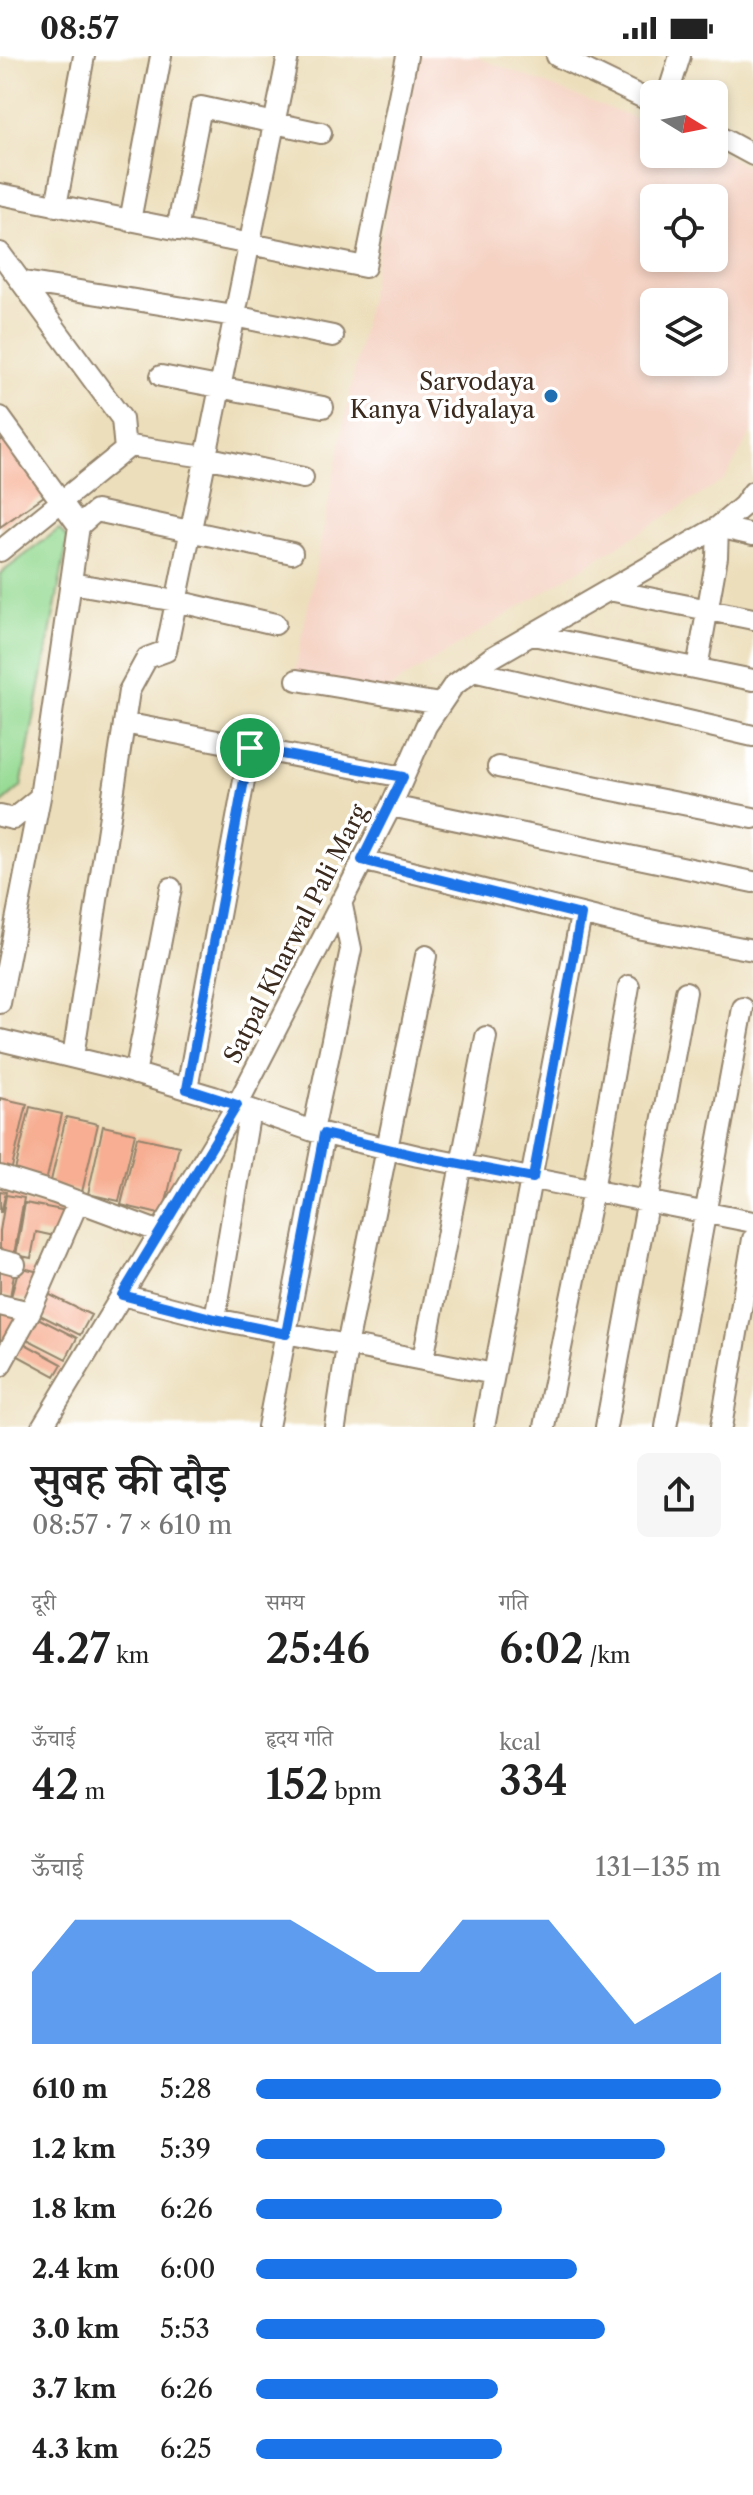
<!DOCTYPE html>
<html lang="hi">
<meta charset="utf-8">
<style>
body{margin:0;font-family:"Libre Caslon Text","Noto Serif Devanagari",serif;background:#f6f6f6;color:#222;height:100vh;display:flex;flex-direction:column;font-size:30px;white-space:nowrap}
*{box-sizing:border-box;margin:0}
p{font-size:26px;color:#767676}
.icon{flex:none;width:44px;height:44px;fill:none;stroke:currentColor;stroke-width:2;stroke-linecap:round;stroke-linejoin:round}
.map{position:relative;height:1371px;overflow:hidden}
.details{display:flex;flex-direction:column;background:#fff;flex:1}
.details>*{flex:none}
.needle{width:52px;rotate:100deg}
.buttons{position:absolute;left:640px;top:24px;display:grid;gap:16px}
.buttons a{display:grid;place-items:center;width:88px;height:88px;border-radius:12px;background:#fff;box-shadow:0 4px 12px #0003;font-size:40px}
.pin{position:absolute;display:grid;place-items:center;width:68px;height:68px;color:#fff;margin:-34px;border:4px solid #fff;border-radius:50%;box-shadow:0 2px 8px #0007}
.round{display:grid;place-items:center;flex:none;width:84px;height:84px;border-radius:12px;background:#f6f6f6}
.head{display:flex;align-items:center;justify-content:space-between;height:136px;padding:0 32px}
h1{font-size:44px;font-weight:600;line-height:60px}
.figures{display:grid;grid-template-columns:repeat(3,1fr);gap:12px;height:136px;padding:8px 32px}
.figures div{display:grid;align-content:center}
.figures b{font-size:40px;font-weight:600}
.figures small{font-size:22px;font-weight:400}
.figures p{font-size:22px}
.chart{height:224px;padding:16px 32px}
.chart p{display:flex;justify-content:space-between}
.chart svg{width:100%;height:144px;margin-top:8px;fill:#1a73e8;opacity:.7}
ul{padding:0 32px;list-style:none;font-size:26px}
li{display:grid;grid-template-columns:128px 96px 1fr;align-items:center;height:60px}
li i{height:20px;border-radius:10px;background:#1a73e8}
.status{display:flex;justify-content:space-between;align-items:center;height:56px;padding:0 40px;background:#fff;direction:ltr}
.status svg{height:22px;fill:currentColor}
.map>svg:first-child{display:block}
</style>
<div class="status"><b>08:57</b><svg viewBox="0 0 49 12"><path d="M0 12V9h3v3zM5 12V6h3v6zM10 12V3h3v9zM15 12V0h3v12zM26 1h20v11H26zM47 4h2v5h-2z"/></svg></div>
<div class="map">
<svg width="753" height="1371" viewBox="0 0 753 1371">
<rect width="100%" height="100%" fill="#fff"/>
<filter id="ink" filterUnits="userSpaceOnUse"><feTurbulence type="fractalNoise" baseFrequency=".0125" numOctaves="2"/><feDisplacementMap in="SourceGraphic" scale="16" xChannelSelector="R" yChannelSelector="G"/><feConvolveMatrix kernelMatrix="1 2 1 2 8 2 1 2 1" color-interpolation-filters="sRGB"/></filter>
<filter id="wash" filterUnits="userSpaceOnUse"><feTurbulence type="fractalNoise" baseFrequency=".006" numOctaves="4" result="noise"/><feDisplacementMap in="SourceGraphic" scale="32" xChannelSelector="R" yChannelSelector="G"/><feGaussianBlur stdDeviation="1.8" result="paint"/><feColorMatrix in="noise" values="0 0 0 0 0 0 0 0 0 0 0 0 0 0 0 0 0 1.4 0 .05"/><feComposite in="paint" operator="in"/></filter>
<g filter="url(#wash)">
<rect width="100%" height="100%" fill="#ecdeba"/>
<path fill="#f5d2c2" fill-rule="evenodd" d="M 417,0 L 474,0 L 654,70 L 654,98 L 714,98 L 714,93 L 753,114 L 753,374 L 724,424 L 381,637 L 294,621 ZM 654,142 L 714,142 L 714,202 L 654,202 ZM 654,246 L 714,246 L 714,306 L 654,306 Z"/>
<path fill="#97db94" stroke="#698259" stroke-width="2" d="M 59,473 L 68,483 L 21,731 L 0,749 L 0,518 Z"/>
<g id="blocks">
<path fill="#f7ae92" d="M 4,382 L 44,440 L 0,471 L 0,385 Z
M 0,1042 L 27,1048 L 11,1116 L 0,1114 Z
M 30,1051 L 62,1058 L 46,1126 L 14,1119 Z
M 66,1061 L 98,1068 L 82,1136 L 50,1129 Z
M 103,1070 L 135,1077 L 119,1145 L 88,1138 Z
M 137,1081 L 179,1090 L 163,1159 L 121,1149 Z
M 0,1135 L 6,1136 L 1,1156 L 0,1156 Z
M 6,1139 L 24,1142 L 13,1204 L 0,1202 L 0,1175 Z
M 25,1147 L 72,1156 L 59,1181 L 36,1176 L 31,1202 L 16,1199 Z
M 0,1209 L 15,1212 L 10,1241 L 0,1239 Z
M 19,1211 L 39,1216 L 28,1244 L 11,1241 Z
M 46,1237 L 91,1259 L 80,1279 L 36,1257 Z
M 0,1250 L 25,1256 L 0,1303 Z
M 32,1259 L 77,1282 L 66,1303 L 21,1280 Z
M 18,1284 L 62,1308 L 55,1320 L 11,1296 Z"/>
</g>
</g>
<g filter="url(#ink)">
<use href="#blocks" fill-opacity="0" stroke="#94846c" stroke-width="2"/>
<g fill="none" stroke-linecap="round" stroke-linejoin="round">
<g stroke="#94846c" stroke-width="24">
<path id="minor" d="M 557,0 L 654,47
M 668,38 L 680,0
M 714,78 L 753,99
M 0,138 L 365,211 L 407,0
M 56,150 L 84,0
M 130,165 L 161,0
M 177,174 L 201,51 L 321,77
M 0,197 L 122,363 L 125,394
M 24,226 L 234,260 L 333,280
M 161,320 L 323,351
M 0,361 L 79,470 L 40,741 L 0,947
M 79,470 L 96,455 L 292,497
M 0,495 L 130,390 L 205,401 L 303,422
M 71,527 L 176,545 L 275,568
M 609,534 L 753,563
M 533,579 L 753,624
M 697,612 L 717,501 L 718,471 L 753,479
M 473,615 L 753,680
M 297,624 L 440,648
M 124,667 L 403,721
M 498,711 L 753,762
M 391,750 L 753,826
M 0,760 L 13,763 L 40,741
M 362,804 L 642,873 L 753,894
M 0,984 L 120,1013 L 214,1041 L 313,1075 L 418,1100 L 753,1166
M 73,1001 L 129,635 L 147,602 L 166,595 L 288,0
M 135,1018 L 171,832
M 187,1033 L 250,692
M 313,1075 L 351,893 L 341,845
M 0,1120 L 55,1137 L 160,1176
M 0,1204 L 15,1208
M 122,1239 L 215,1263 L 494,1318
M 0,1249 L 30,1256
M 215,1263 L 250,1054
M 423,1303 L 486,981
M 0,1310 L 30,1256 L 78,1146
M 42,1371 L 237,1049 L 391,750 L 426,670 L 453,630 L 491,602 L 718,471 L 743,450 L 753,436
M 268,1371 L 324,1078
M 335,1371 L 347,1290 L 426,900
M 484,1371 L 581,859
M 545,1371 L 593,1134 L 629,930
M 606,1371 L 686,936
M 666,1371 L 743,952
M 721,1371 L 753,1183"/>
</g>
<use href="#minor" stroke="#fff" stroke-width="20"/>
</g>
</g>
<g fill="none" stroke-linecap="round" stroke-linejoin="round" filter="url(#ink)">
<g stroke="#fff" stroke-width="16">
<path id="route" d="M 250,692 L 403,721 L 362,804 L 581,859 L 533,1122 L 418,1100 L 324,1078 L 286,1278 L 215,1263 L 122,1239 L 237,1049 L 187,1033 Z"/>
</g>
<use href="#route" stroke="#1a73e8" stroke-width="10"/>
</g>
<circle fill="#1f6fb2" stroke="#fff" stroke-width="3" cx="551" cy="340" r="8"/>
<g text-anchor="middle" stroke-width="7" stroke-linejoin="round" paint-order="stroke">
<g font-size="24" fill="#3b2a1e" stroke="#fff" text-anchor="end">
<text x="535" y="334">Sarvodaya<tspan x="535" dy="28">Kanya Vidyalaya</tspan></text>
</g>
<g font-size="24" fill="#3b2a1e" stroke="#fff">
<text transform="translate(296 878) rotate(-63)" y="8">Satpal Kharwal Pali Marg</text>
</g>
</g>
</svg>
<div class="buttons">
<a><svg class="needle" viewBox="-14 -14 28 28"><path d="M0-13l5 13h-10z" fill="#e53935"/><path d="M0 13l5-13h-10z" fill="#767676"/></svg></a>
<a><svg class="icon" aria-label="locate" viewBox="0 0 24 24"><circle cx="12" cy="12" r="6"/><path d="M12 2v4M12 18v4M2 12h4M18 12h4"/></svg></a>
<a><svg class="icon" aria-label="layers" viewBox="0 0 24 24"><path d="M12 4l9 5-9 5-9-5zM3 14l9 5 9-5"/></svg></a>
</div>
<div class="pin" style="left:250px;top:692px;background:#1e9e55"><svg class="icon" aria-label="arrive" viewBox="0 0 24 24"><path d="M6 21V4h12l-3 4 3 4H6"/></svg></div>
</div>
<section class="details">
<div class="head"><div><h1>सुबह की दौड़</h1><p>08:57 · 7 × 610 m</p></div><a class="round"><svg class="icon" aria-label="share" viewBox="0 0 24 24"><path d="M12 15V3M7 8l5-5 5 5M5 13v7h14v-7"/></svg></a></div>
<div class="figures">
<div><p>दूरी</p><b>4.27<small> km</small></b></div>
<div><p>समय</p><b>25:46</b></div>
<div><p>गति</p><b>6:02<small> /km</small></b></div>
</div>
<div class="figures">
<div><p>ऊँचाई</p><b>42<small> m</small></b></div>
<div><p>हृदय गति</p><b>152<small> bpm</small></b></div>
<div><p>kcal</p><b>334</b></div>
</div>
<div class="chart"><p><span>ऊँचाई</span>131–135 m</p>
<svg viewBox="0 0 160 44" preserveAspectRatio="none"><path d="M0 44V22L10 6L20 6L30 6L40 6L50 6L60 6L70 14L80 22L90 22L100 6L110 6L120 6L130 22L140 38L150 30L160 22V44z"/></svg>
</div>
<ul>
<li><b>610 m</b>5:28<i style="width:100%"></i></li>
<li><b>1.2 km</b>5:39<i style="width:88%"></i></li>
<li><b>1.8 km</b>6:26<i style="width:53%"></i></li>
<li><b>2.4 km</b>6:00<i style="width:69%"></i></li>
<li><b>3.0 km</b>5:53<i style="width:75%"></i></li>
<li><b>3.7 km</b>6:26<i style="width:52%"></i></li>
<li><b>4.3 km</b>6:25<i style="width:53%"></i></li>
</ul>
</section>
